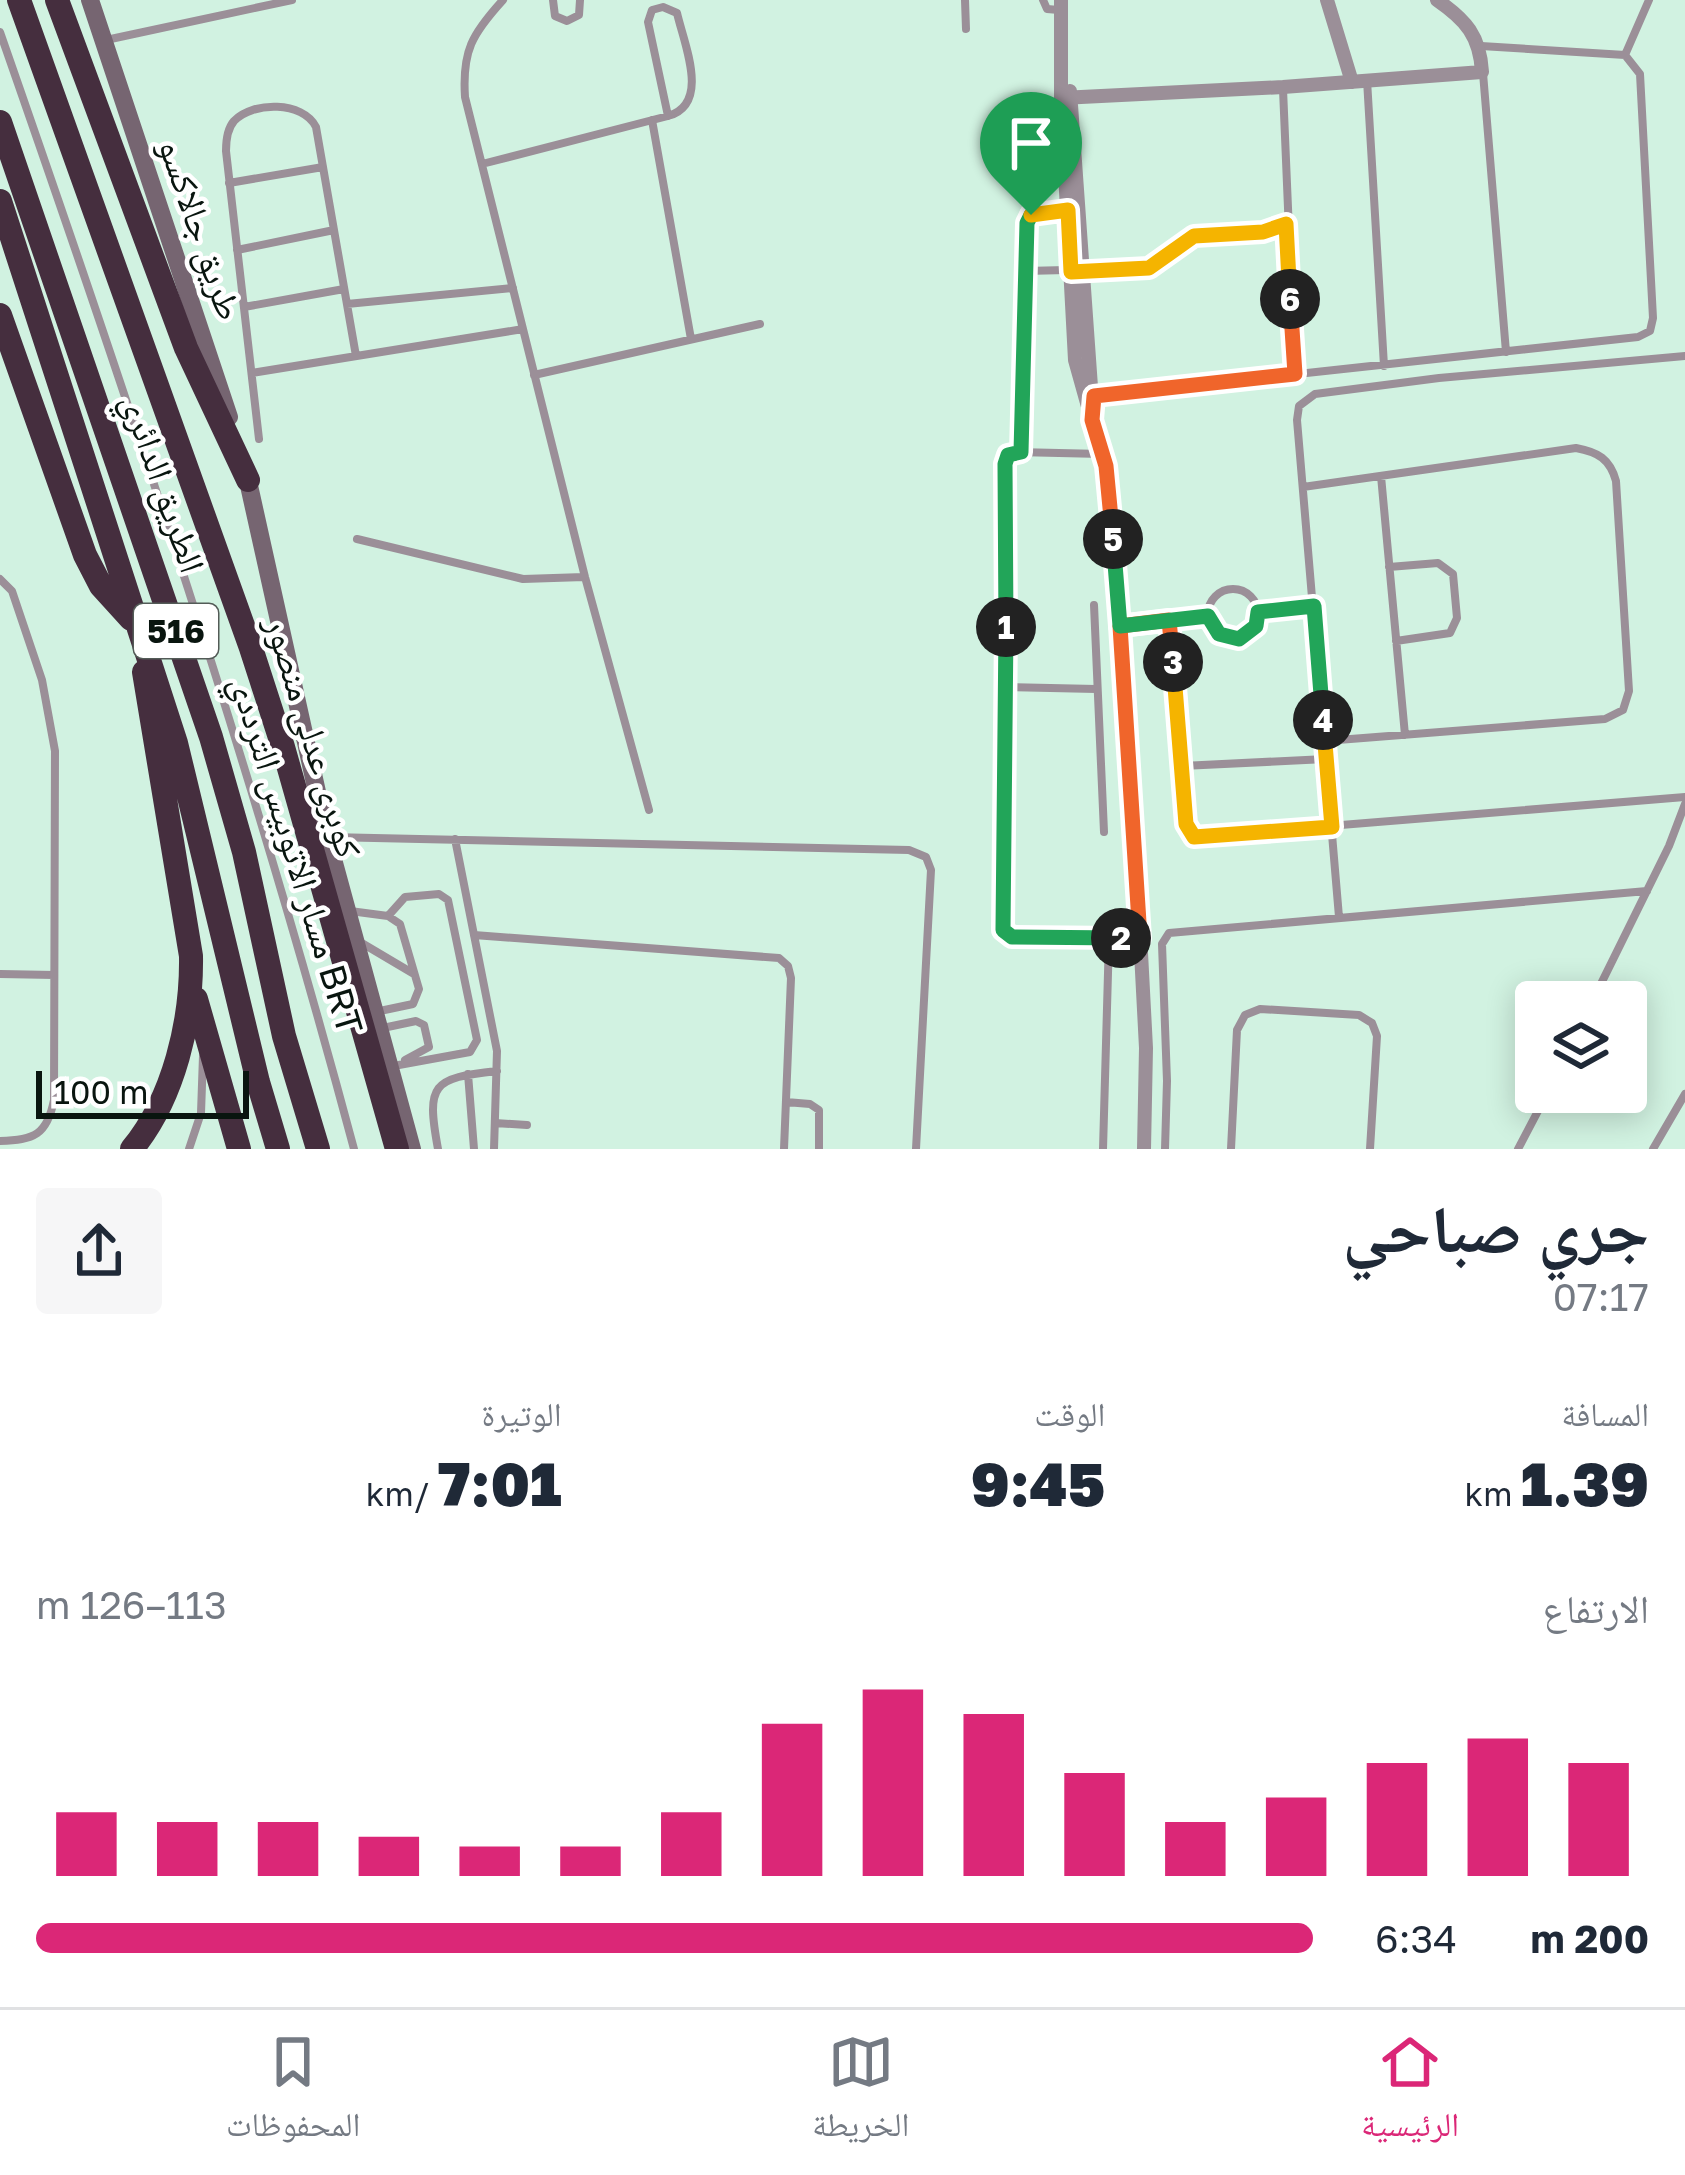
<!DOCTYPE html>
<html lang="ar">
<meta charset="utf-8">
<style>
body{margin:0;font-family:"Golos Text","Noto Naskh Arabic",sans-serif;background:#f6f6f7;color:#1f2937;direction:rtl;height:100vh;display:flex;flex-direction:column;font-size:45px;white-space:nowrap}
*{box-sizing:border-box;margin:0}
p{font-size:39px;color:#747a83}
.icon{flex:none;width:66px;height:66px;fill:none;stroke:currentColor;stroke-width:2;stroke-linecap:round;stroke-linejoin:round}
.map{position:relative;height:1149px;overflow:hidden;direction:ltr}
.sheet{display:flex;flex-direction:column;background:#fff;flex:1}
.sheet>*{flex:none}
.controls{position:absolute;left:1515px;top:981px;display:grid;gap:24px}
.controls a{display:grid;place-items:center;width:132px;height:132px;border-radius:12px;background:#fff;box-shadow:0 6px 30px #0003;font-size:60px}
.scale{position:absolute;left:36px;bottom:30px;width:213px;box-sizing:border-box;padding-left:12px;border:6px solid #09150f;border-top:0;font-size:33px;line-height:42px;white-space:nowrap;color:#09150f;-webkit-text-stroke:9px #fff;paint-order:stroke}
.pin{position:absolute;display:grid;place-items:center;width:102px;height:102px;color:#fff;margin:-123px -51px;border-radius:50% 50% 50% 0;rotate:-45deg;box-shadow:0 0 12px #0007}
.pin .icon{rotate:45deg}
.km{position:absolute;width:60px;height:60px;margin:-30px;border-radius:50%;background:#222;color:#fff;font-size:33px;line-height:60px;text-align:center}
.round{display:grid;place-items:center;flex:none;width:126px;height:126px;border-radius:12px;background:#f6f6f7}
.overview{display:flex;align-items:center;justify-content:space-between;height:204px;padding:0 36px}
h1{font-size:66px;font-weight:800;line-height:90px}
.stats{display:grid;grid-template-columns:repeat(3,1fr);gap:18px;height:204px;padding:12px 36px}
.stats div{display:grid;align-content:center}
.stats b{font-size:60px;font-weight:800}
.stats small{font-size:33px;font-weight:400}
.stats p{font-size:33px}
.chart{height:336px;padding:24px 36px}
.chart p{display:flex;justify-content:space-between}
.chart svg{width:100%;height:216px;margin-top:12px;stroke:#db2777;stroke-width:6}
ul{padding:0 36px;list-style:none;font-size:39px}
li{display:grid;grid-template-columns:192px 144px 1fr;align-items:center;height:90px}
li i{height:30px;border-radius:15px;background:#db2777}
.menu{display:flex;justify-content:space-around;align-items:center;height:168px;border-top:3px solid #e0e1e3;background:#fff;font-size:33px;color:#747a83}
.menu a{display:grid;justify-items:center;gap:6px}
.menu .current{color:#db2777}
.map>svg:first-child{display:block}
</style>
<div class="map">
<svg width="1685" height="1149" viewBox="0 0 1685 1149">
<rect width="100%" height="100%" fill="#d1f2e1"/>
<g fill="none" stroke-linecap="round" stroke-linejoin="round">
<path stroke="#9b8f98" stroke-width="8" d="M 503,0 C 472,34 462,51 465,97 L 585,577 L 649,810
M 553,0 L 555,16 L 567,21 L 579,15 L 580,0
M 965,0 L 966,29
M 1043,0 L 1047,9 L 1059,10
M 0,32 C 129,401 253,771 354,1149
M 106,40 L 292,0
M 1625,55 L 1649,0
M 1483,73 L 1506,352
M 1367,80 L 1384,366
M 1283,89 L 1295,374
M 652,120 L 691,339
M 482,164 L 668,116 C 711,104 684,44 677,13 L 663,7 L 652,10 L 648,22 L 668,116
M 229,183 L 323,167
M 237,250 L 334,230
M 1025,271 L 1149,268 L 1194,236 L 1263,232 L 1286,224
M 347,304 L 513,288
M 244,307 L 344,289
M 252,373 L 523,329
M 534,375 L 760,324
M 1094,396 L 1638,337 L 1650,331 L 1653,318 L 1640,74 L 1625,55 L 1481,46
M 259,439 L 226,151 C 226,141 227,129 234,121 C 253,101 303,101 316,127 L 356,356
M 1020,452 L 1027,222 L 1039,212 L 1067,210
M 1102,454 L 1016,452 L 1006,460 L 1002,927 L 1012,937 L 1140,938
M 1381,476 L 1405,735
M 1303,487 L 1576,448 C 1598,452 1610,459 1616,481 L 1629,691 L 1623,710 L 1605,719 L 1325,741
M 357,539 L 523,579 L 584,577
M 1389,567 L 1438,563 L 1453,574 L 1457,618 L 1450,633 L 1396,641
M 0,579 L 12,591 L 42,680 L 55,751 L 54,1100 C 47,1135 34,1140 0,1141
M1208 614a25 25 0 1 1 50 0a25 25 0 1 1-50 0Z
M 1094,605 L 1104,832
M 1258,612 L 1314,606
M 1169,620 L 1186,824 L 1194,837 L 1685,797
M 1120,625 L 1208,616
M 1005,687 L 1096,689
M 1182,766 L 1326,759
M 329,837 L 909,850 L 926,857 L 931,870 L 916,1149
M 455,839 L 497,1051 L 494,1149
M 350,911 L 388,916 L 400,924 L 419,989 L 413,1004 L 375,1012
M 388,916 L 405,897 L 439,894 L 448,900 L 477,1040 L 470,1052 L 388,1067
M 1339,917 L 1297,420 L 1299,406 L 1315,394 L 1439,378 L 1685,356
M 474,935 L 779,958 L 788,966 L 791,978 L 784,1149
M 360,942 L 414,974
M 0,974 L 54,975
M 1592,1002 L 1669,846 L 1685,804
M 378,1029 L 416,1021 L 424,1025 L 429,1047 L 405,1060
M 468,1074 L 474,1149
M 786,1102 L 810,1104 L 819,1110 L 819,1149
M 495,1123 L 527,1125
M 189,1149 L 201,1113 L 203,1056
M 438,1149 C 426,1084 432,1078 497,1071
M 1103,1149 L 1109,938
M 1165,1149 L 1167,1081 L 1162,944 L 1169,933 L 1647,891
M 1231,1149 L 1237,1030 L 1245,1015 L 1260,1009 L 1359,1015 L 1372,1023 L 1377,1036 L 1370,1149
M 1518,1149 L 1548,1092
M 1653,1149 L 1685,1094"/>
<path stroke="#9b8f98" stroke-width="14" d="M 1061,0 L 1061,98 L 1075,360 L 1108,478 L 1132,781 L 1146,1048 L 1144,1149
M 1327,0 L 1352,82
M 1070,91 L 1093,415
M 1061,98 L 1283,87 L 1482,72 C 1480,36 1466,20 1437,0"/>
<path stroke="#766571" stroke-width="18" d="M 90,0 L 229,417
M 246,472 L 327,837 L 412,1149"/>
<path stroke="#452e3e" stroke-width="24" d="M 19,0 L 251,648 L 283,747 L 397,1149
M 57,0 L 186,348 L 248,480
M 0,122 L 211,737 L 244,852 L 284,1036 L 318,1149
M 0,201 L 176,743 L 258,1082 L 278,1149
M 0,315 L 85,555 L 101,586 L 131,619
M 196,999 L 239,1149
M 132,1149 C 174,1098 192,1021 191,956 L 144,672"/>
</g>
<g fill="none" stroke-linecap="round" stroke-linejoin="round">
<g stroke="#fff" stroke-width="24">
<path id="split-1" d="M 1006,627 L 1005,464 L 1008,455 L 1021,452 L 1027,223 L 1031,215"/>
</g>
<g stroke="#fff" stroke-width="24">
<path id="split-2" d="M 1006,627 L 1003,930 L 1012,937 L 1121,938"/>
</g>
<g stroke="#fff" stroke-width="24">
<path id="split-3" d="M 1121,938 L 1140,938 L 1120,626 L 1169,620 L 1173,662"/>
</g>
<g stroke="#fff" stroke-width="24">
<path id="split-4" d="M 1173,662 L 1186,824 L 1194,837 L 1332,827 L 1323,720"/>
</g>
<g stroke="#fff" stroke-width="24">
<path id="split-5" d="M 1113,539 L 1120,626 L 1208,616 L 1219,634 L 1239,639 L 1256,626 L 1258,612 L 1314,606 L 1323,720"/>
</g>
<g stroke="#fff" stroke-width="24">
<path id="split-6" d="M 1113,539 L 1106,466 L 1092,420 L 1094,396 L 1295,374 L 1290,299"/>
</g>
<g stroke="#fff" stroke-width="24">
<path id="split-7" d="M 1031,215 L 1068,210 L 1071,272 L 1149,268 L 1194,236 L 1263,232 L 1286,224 L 1290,299"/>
</g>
<use href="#split-1" stroke="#22a559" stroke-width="15"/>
<use href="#split-2" stroke="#22a559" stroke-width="15"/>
<use href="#split-3" stroke="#f0652b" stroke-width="15"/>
<use href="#split-4" stroke="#f5b400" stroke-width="15"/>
<use href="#split-5" stroke="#22a559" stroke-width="15"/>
<use href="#split-6" stroke="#f0652b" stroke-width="15"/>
<use href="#split-7" stroke="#f5b400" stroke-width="15"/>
</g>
<g text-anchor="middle" stroke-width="9" stroke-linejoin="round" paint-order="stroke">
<rect fill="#fff" stroke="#535b57" stroke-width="3" x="134" y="604" width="84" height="54" rx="9"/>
<g font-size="33" font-weight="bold" fill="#09150f">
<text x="176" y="643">516</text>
</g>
<g font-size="36" fill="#09150f" stroke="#fff">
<text transform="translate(201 229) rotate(71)" y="13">طريق جالاكسو</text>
<text transform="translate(164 483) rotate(71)" y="13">الطريق الدائري</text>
<text transform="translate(314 737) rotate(73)" y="13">كوبرى عدلى منصور</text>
<text transform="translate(297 855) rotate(73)" y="13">مسار الاتوبيس الترددي BRT</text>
</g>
</g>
</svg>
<div class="controls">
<a><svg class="icon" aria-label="layers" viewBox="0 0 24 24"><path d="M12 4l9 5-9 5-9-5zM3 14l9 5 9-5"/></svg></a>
</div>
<div class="scale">100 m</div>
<div class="pin" style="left:1031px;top:215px;background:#1e9e55"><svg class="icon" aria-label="arrive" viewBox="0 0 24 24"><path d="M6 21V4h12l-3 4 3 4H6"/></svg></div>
<b class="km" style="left:1006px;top:627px">1</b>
<b class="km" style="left:1121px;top:938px">2</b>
<b class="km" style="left:1173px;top:662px">3</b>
<b class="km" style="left:1323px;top:720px">4</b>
<b class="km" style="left:1113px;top:539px">5</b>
<b class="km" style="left:1290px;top:299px">6</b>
</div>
<section class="sheet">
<div class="overview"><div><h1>جري صباحي</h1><p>07:17</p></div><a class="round"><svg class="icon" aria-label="share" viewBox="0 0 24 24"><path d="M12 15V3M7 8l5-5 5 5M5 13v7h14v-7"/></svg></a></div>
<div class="stats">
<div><p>المسافة</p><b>1.39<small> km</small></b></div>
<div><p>الوقت</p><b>9:45</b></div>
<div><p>الوتيرة</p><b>7:01<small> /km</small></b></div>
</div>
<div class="chart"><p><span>الارتفاع</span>113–126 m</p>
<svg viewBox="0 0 160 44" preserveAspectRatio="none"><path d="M5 44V31M15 44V33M25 44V33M35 44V36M45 44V38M55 44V38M65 44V31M75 44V13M85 44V6M95 44V11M105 44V23M115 44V33M125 44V28M135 44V21M145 44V16M155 44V21"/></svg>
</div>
<ul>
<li><b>200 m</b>6:34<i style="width:100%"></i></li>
</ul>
</section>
<nav class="menu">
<a class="current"><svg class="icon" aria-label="home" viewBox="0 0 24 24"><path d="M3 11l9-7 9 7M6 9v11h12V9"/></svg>الرئيسية</a>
<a><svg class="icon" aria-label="map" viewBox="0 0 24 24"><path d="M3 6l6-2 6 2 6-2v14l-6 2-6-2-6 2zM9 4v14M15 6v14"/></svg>الخريطة</a>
<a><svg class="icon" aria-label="saved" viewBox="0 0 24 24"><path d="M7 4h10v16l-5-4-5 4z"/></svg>المحفوظات</a>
</nav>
